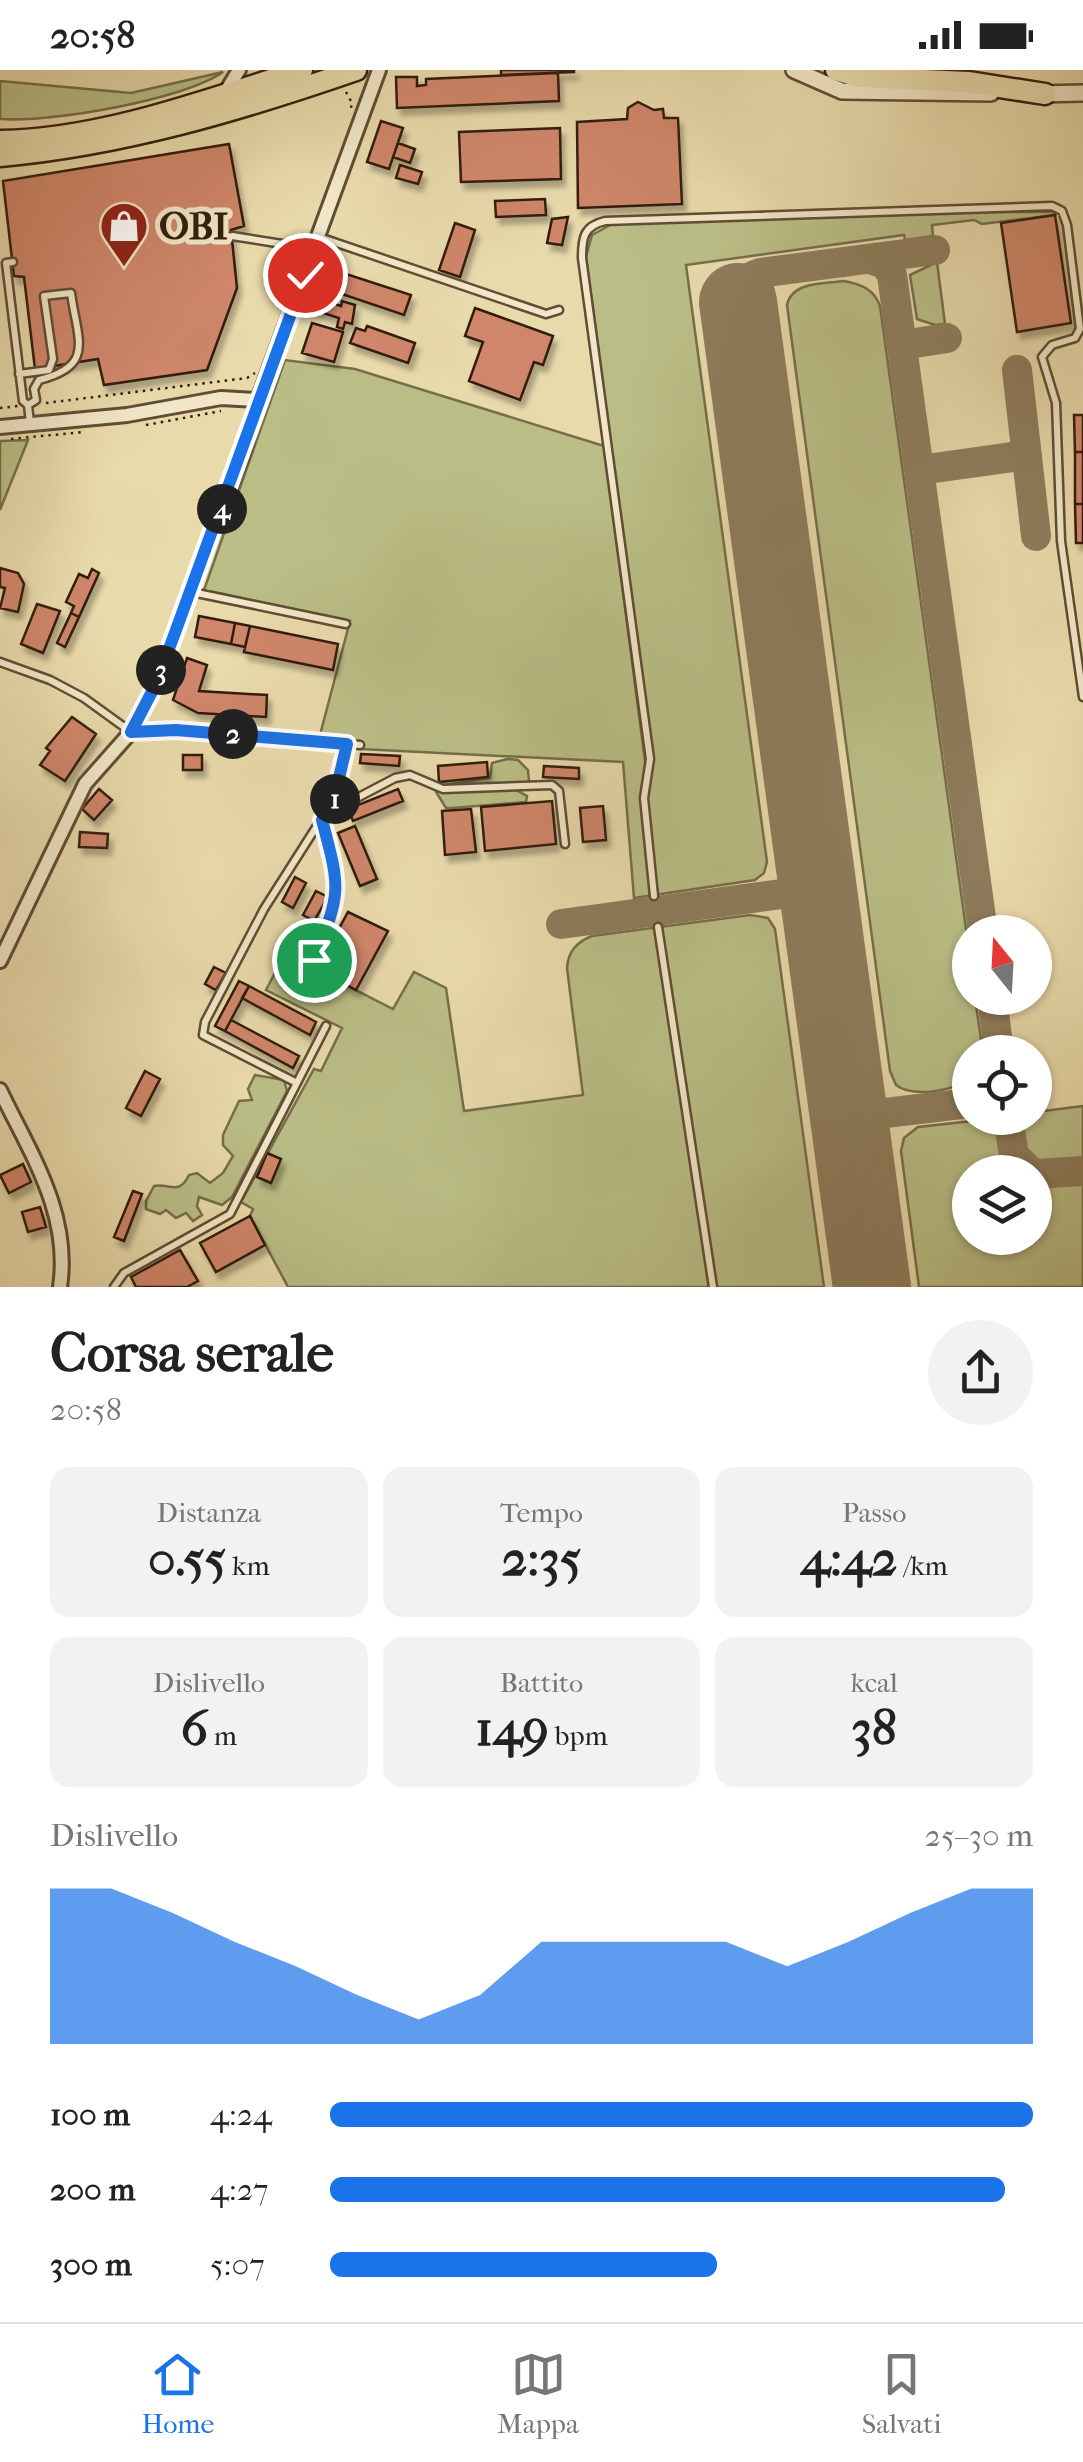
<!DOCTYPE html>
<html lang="it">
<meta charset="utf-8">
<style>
body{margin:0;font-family:"IM FELL French Canon",serif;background:#f2f2f2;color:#222;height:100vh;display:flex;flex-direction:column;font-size:38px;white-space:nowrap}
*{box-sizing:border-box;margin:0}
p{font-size:32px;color:#767676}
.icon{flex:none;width:55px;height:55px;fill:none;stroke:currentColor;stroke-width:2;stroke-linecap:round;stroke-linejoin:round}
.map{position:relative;height:1217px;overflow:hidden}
.details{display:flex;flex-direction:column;background:#fff;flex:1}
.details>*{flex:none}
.needle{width:65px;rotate:342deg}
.buttons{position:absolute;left:952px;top:845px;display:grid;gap:20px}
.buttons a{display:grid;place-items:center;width:100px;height:100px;border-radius:50%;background:#fff;box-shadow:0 2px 8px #0004;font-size:50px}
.pin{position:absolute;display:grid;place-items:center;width:85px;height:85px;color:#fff;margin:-42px;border:5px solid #fff;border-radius:50%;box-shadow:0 2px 10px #0007}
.km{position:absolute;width:50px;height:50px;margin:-25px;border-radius:50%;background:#222;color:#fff;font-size:28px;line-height:50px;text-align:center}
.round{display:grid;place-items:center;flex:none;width:105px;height:105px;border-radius:52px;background:#f2f2f2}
.summary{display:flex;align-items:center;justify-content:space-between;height:170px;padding:0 50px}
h1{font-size:55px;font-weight:700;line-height:75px}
.stats{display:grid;grid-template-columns:repeat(3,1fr);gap:15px;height:170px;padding:10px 50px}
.stats div{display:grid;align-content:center;border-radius:20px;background:#f2f2f2;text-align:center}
.stats b{font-size:50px;font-weight:700}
.stats small{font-size:28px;font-weight:400}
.stats p{font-size:28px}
.chart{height:280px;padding:20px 50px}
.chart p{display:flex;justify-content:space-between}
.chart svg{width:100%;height:180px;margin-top:10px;fill:#1a73e8;opacity:.7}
ul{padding:0 50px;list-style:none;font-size:32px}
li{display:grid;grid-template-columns:160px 120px 1fr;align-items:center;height:75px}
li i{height:25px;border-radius:12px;background:#1a73e8}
.status{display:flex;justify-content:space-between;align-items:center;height:70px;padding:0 50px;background:#fff;direction:ltr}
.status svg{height:28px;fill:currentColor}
.tabs{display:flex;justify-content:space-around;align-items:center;height:140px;border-top:2px solid #e0e0e0;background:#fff;font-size:28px;color:#767676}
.tabs a{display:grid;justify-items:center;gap:5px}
.tabs .on{color:#1a73e8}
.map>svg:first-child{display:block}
</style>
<div class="status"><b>20:58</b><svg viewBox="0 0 49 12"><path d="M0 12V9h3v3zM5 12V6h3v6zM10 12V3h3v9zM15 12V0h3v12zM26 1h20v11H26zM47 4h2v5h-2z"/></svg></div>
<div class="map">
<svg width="1083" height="1217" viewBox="0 0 1083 1217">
<defs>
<filter id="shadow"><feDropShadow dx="4" dy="7" stdDeviation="2.5" flood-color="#0004"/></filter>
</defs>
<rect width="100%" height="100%" fill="#e9daab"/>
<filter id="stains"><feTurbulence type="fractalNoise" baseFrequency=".002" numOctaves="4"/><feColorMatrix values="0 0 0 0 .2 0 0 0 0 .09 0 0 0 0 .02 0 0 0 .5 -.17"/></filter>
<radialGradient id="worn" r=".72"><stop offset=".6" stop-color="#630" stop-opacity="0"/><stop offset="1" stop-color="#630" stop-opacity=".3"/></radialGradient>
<path fill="#babe86" stroke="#766e4a" stroke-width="2.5" d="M 223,2 C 183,30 49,53 0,49 L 0,11 L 131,23 Z
M 982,142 L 1054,142 L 1055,145 L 982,154 L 974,150 L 932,155 L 933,166 L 905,170 L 904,165 L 686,195 L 767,792 L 764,803 L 755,810 L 634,828 L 623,692 L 360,679 L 320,665 L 350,551 L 204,520 L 285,290 L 355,299 L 604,376 L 645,691 L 653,691 L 586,187 L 592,165 L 612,154 Z
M 937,192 L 945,254 L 935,255 L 917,249 L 910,205 Z
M 844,211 C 861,214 874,219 880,236 L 970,888 L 970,928 L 975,928 L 982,976 L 982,982 L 970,982 L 970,1009 C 952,1021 913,1028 896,1015 L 890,1001 L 787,235 C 792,211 824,214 844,211 Z
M 28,370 L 0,440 L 0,371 Z
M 507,689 L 518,690 L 528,700 L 529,711 L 524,719 L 516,720 L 527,726 L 526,732 L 452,738 L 446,738 L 436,722 L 439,716 L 490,708 L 492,693 Z
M 750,845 L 768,848 L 775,859 L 824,1217 L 288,1217 L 250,1146 L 253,1139 L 241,1132 L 314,999 L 321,1001 L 342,958 L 266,920 L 285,884 L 393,939 L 414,902 L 446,918 L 464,1041 L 583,1025 L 567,898 C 568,881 577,872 592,866 Z
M 255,1005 L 284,1010 L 287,1021 L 232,1127 L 222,1135 L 199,1127 L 197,1136 L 202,1145 L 193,1151 L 186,1143 L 176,1148 L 166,1140 L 160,1144 L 146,1139 L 146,1131 L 154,1116 C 170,1113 179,1126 189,1105 L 197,1103 L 210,1113 L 223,1103 L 233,1086 L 223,1075 L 223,1065 L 239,1031 L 252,1030 L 248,1019 Z
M 1083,1036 L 1083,1092 C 1033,1099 1021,1103 1017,1048 L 1035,1048 L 1035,1042 Z
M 1000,1048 L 1003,1077 L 1016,1102 L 970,1102 L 970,1168 L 1035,1168 L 1035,1112 L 1083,1108 L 1083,1217 L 919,1217 L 901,1081 L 904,1068 L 918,1057 Z"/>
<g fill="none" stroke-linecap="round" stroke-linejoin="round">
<path stroke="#8e7c5c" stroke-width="30" d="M 869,189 L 885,194 L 892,205 L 983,862
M 738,232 C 738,216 745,208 760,203 L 935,180
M 902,275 L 947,268
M 1017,300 L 1036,466
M 920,400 L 1027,385
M 561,854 L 818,819
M 992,928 L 999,982
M 845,1012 L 851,1033 L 868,1045 L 970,1033
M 1008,1048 L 1014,1085 L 1031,1102
M 854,1083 L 860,1056 L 876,1046
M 1035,1104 L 1083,1101"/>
<path stroke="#8e7c5c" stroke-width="78" d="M 738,232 L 872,1217"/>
</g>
<path fill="#cf866b" stroke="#321e0d" stroke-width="2.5" filter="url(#shadow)" d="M 501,0 L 574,0 L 574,2 L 501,5 Z
M 558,3 L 559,31 L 397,38 L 396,7 L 417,7 L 417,16 L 426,15 L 426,9 Z
M 638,32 L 654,40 L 663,39 L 664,48 L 678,48 L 682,134 L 578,138 L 577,52 L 627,49 L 628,38 Z
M 381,51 L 403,58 L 389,99 L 367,92 Z
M 560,58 L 561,109 L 461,112 L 459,62 Z
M 398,73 L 415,79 L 410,93 L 393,87 Z
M 229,74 L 244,156 L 231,160 L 237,218 L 207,300 L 104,315 L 98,289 L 35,299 L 24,207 L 14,206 L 3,111 Z
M 400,95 L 422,102 L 418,114 L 396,108 Z
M 545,129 L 546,145 L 496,147 L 495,131 Z
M 1055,145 L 1071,253 L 1017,262 L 1001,153 Z
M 568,147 L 562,175 L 547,173 L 552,149 Z
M 455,153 L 475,160 L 460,207 L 439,200 Z
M 343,203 L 411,225 L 404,245 L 336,222 Z
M 318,228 L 341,236 L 342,231 L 355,235 L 352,254 L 345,252 L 343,259 L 337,257 L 339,248 L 314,240 Z
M 475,238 L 553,266 L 543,295 L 534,292 L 520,330 L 469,311 L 483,272 L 465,266 Z
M 312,253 L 343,262 L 334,292 L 302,283 Z
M 367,256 L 415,273 L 408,293 L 350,273 L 356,258 L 365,261 Z
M 1074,345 L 1083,345 L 1083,382 L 1075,382 Z
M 1075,382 L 1083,382 L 1083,434 L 1075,434 Z
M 1075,434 L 1083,434 L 1083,473 L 1076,473 Z
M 0,498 L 18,503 L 24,514 L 18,542 L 0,538 L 5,518 L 0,517 Z
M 92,499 L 99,503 L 79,547 L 71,543 L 74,536 L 66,532 L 79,504 L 88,508 Z
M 37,534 L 60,541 L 43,583 L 21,574 Z
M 71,543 L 79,547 L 65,577 L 57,573 Z
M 199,546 L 235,553 L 231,574 L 195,567 Z
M 235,553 L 250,556 L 245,577 L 231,574 Z
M 250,556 L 338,574 L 333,600 L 244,582 Z
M 187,588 L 207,595 L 199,621 L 267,625 L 266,647 L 198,643 L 173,630 Z
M 72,647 L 96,664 L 65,711 L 40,695 L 50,681 L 46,678 Z
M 361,684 L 400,686 L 399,696 L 360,693 Z
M 183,685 L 202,685 L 202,700 L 183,700 Z
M 487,692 L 488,707 L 439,712 L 438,696 Z
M 544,696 L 579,698 L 579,709 L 543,707 Z
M 99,719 L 112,730 L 94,750 L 82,739 Z
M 398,719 L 403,731 L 353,751 L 348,739 Z
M 552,731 L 556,774 L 485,781 L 481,737 Z
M 603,736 L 606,770 L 583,772 L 580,738 Z
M 471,739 L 476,782 L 445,785 L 442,741 Z
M 355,756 L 377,809 L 360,816 L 338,763 Z
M 80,762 L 108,764 L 107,778 L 79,777 Z
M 295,807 L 306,813 L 293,838 L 282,832 Z
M 316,821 L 328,827 L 314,851 L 303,845 Z
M 348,842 L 388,861 L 356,920 L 317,899 Z
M 214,897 L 226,903 L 216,920 L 205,914 Z
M 239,911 L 249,916 L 225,961 L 215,956 Z
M 249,916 L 316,952 L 310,965 L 242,928 Z
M 231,950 L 299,986 L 293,998 L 225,961 Z
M 145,1001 L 160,1009 L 141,1046 L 126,1038 Z
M 267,1083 L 281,1089 L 271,1113 L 257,1107 Z
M 23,1094 L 31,1112 L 9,1123 L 0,1105 Z
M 133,1121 L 142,1124 L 124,1171 L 114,1167 Z
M 40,1137 L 46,1157 L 28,1162 L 22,1142 Z
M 250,1146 L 265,1175 L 216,1202 L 200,1173 Z
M 180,1180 L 198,1211 L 187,1217 L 136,1217 L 131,1207 Z"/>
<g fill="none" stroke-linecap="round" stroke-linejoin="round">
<g stroke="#604d34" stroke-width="11">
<path id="service" d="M 232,166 L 314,179
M 319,167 L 546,244 L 559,240
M 13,192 L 6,193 L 23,331 L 28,335 L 30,353
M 19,304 L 49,300 L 53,289 L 44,226 L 71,223 C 77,269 96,296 39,310 L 34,319 L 36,330 L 28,335
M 192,522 L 346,554
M 0,592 L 50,610 L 84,628 L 131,662 L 177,660 L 360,675
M 334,729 L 355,729 L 395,708 L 410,705 L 443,719 L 552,715 L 559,721 L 565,774
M 654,826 L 644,728 L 650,689 L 582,188 C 582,169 583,156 605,151 L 1052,136 L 1062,141 L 1067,155 L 1080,259 L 1075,268 L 1052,275 L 1042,287 L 1056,333 L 1061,471 L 1083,627
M 658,857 L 713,1217
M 314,890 C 341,823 341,821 322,751
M 297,1013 L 203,965 L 205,952 L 264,839 L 334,729 L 347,674
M 114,1217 L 124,1203 L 230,1144 L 326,956"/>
</g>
<g stroke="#604d34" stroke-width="18">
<path id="minor" d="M 225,23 L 239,0
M 0,357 L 127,345 L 221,328 L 258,330
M 0,891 L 85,714 L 131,662 L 155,614 L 244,380 L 258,330 L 379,0
M 0,1020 C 30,1083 71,1143 60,1217"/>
</g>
<g stroke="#604d34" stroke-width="20">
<path id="tertiary" d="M 794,0 L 842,21 L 991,23
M 1039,24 L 1083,23"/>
</g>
<g stroke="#321e0d" stroke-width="25">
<path id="primary" d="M 836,0 L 859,7 L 968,12 L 1045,24
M 0,71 C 100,70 207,30 302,0
M 0,86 C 123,75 240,40 356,0"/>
</g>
<path stroke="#321e0d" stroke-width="2.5" stroke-dasharray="2.5 5" stroke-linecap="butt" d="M 346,22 L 352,33 L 350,42
M 46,333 L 247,308 L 255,303
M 0,338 L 18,336
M 146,355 L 221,341
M 11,369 L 83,362"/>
<use href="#service" stroke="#f1e7c8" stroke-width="6"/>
<use href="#minor" stroke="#f1e7c8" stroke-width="12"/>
<use href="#tertiary" stroke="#f1e7c8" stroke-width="15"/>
<use href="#primary" stroke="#e9daab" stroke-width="20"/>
</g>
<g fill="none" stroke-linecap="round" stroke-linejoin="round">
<g stroke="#fff" stroke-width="20">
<path id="route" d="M 305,205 L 176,560 L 156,614 L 131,662 L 176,660 L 347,674 L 334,729 L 322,750 C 341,821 341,822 314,890"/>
</g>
<use href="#route" stroke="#1a73e8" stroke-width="12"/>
</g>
<defs>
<g id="shop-pin" transform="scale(2.5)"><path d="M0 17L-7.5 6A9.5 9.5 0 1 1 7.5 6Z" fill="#8f2418" stroke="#f1e7c8"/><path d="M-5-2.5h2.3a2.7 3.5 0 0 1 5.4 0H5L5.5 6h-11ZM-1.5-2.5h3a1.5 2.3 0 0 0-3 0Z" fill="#fff"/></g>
</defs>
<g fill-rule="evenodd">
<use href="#shop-pin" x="124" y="156"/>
</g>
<g text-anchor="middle" stroke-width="10" stroke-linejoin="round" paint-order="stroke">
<g font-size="38" font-weight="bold" fill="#321e0d" stroke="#f1e7c8" text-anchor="start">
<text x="159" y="169">OBI</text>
</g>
</g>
<rect width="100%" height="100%" filter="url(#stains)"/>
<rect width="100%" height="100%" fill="url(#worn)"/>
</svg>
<div class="buttons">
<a><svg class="needle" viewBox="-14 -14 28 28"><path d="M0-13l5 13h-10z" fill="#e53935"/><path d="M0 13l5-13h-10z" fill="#767676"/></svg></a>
<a><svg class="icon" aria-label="locate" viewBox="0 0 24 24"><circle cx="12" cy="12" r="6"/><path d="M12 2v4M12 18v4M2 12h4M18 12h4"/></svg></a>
<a><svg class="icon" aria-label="layers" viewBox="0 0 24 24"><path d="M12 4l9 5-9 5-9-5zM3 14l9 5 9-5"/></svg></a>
</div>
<div class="pin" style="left:314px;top:890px;background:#1e9e55"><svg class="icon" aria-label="arrive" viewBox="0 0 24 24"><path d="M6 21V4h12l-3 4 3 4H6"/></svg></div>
<div class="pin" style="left:305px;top:205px;background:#d93025"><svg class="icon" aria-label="check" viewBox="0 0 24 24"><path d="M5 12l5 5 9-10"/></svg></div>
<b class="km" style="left:335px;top:729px">1</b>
<b class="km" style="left:233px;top:664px">2</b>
<b class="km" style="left:161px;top:600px">3</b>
<b class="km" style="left:222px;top:439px">4</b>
</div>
<section class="details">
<div class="summary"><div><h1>Corsa serale</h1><p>20:58</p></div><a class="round"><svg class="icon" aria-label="share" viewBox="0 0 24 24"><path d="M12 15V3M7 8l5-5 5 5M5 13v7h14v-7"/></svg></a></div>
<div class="stats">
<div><p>Distanza</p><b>0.55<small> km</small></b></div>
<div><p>Tempo</p><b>2:35</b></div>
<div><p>Passo</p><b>4:42<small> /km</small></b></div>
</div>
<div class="stats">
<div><p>Dislivello</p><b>6<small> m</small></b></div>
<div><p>Battito</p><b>149<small> bpm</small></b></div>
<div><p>kcal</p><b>38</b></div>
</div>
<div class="chart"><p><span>Dislivello</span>25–30 m</p>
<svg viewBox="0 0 160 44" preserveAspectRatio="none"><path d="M0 44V6L10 6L20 12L30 19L40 25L50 32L60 38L70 32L80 19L90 19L100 19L110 19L120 25L130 19L140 12L150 6L160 6V44z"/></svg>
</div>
<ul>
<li><b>100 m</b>4:24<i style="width:100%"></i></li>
<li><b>200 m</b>4:27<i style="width:96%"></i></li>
<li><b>300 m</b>5:07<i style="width:55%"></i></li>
</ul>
</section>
<nav class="tabs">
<a class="on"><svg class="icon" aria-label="home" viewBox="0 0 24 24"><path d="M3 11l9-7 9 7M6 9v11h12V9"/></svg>Home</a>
<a><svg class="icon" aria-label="map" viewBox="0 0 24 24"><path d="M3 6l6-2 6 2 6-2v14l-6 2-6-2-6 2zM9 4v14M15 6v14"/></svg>Mappa</a>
<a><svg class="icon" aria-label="saved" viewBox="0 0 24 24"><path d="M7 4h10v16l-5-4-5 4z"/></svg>Salvati</a>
</nav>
